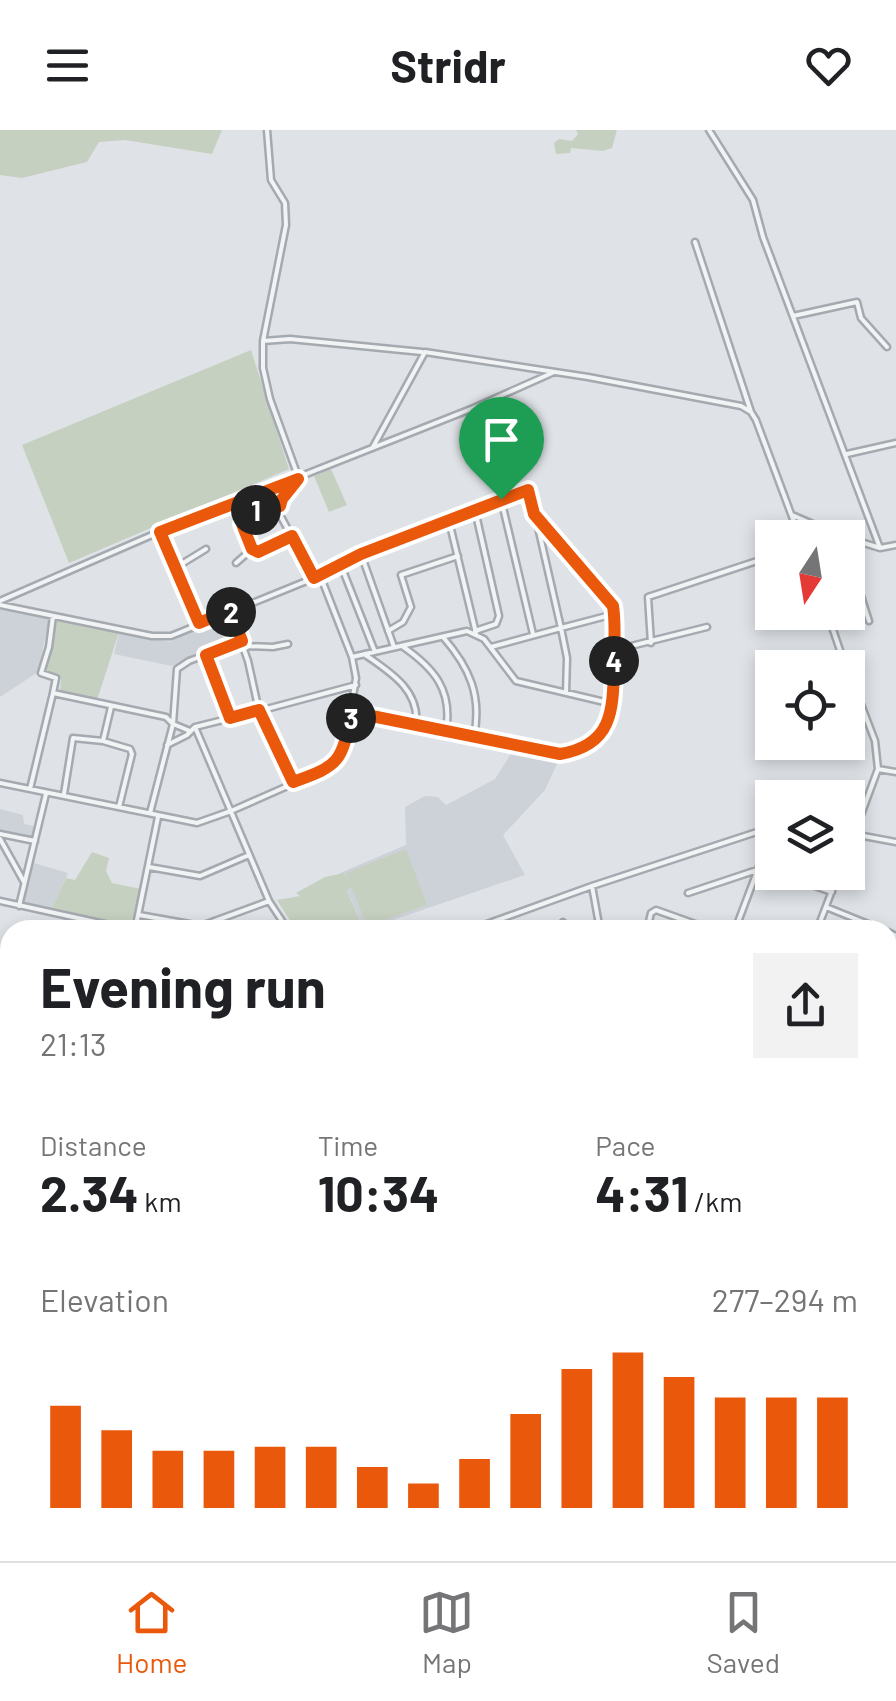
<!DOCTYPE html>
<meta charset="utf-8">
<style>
body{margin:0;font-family:Barlow,sans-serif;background:#f2f2f2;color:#202124;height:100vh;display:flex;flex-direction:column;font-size:38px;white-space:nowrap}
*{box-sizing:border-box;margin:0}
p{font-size:32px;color:#757577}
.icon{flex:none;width:55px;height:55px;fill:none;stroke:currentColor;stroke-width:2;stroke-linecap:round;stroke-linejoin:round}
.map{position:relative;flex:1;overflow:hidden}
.details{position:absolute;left:0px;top:790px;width:898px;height:642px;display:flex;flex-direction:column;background:#fff;border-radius:30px 30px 0 0;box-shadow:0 5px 15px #0003}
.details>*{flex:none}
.needle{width:65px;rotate:192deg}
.buttons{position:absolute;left:755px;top:390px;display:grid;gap:20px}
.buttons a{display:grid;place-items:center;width:110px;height:110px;border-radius:0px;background:#fff;box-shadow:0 5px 15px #0003;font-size:50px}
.pin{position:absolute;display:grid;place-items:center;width:85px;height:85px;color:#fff;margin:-102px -42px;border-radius:50% 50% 50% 0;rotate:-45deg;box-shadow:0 0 10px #0007}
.pin .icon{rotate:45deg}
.km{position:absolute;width:50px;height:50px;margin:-25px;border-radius:50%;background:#222;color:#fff;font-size:28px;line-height:50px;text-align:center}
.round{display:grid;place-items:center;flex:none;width:105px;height:105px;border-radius:0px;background:#f2f2f2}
.overview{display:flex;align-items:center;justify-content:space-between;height:170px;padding:0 40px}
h1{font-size:55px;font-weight:700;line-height:75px}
.stats{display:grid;grid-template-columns:repeat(3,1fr);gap:15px;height:170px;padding:10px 40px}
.stats div{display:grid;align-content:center}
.stats b{font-size:50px;font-weight:700}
.stats small{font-size:28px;font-weight:400}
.stats p{font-size:28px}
.chart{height:280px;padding:20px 40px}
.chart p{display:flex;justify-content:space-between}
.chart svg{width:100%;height:180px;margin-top:10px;stroke:#ea580c;stroke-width:6}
header{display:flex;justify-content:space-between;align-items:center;height:130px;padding:0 40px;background:#fff;font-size:45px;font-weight:700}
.tab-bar{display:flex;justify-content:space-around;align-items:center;height:140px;border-top:2px solid #e0e0e0;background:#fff;font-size:28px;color:#757577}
.tab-bar a{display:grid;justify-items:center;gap:5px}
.tab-bar .on{color:#ea580c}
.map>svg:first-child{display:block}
</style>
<header><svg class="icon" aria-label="menu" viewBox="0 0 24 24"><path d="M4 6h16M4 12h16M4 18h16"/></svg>Stridr<svg class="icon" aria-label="heart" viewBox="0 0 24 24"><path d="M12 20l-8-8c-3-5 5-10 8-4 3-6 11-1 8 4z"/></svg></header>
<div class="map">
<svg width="896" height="1431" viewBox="0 0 896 1431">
<rect width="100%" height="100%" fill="#dfe3e7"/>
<path fill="#cdd2d8" d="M 0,478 L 50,486 L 38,542 L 0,567 Z
M 229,484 L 239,510 L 172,536 L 114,524 L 119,502 L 170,512 Z
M 514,619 L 560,627 L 545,660 L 503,705 L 525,745 L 364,800 L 340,743 L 406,715 L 405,677 L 425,666 L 438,667 L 446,675 L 495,649 Z
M 0,679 L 23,685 L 24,694 L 34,696 L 31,708 L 0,702 Z
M 34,733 L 68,743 L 51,780 L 22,773 Z"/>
<path fill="#c6d0c1" d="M 0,0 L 222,0 L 212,24 L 125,10 L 99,12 L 87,32 L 22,48 L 0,45 Z
M 576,0 L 617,0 L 612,18 L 603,21 L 571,18 L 570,23 L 556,24 L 554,13 L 559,9 L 572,11 L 578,4 Z
M 251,220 L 289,339 L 69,433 L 22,315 Z
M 331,339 L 347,375 L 329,382 L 314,346 Z
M 57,491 L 119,502 L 97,570 L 60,561 L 61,549 L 43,541 Z
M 406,719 L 427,775 L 367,796 L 351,756 L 347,761 L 364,800 L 330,800 L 328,797 L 296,800 L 277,770 L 300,766 L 296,763 L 325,747 L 344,743 L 349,752 L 346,743 Z
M 92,722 L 109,728 L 106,741 L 112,753 L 141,759 L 131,795 L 51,780 L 66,748 L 75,750 Z"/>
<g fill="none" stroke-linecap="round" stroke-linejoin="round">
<g stroke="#a5aab0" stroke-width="9">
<path id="street" d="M 267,0 L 271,50 L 285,73 L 286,95 L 263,211 L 263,238 L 270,269 L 299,349 L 282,369 L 279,383 L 314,448
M 709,0 L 753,70 L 763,107 L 880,418
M 695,112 L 751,282
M 793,186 L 857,172 L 861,188 L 887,217
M 263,211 L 290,209 L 422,222
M 373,317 L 425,222 L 588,247 L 741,276 L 751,282 L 756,290 L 800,408
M 847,324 L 896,313
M 501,369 L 533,504
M 279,376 L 253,381 L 242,394 L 252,419 L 258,422 L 292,406
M 475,380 L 499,486 L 496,494 L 475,501
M 792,385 L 845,408
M 449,391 L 476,503
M 159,402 L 199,493
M 848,408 L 880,418 L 896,415
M 361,424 L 394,517
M 848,425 L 869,491
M 236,433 L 252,419
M 340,433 L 375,522
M 175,438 L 206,419
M 0,471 L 159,402 L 471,279 L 552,243
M 0,475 L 152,506 L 171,506 L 314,448 L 361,424 L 526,359 L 530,362 L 561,498 L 491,517
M 230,480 L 248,531 L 259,581 L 356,555
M 827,482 L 846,538
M 53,486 L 49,517 L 41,543 L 56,548 L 53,563
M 388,501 L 403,492 L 411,477 L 401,445 L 458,426
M 443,507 C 470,538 482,566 474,607
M 651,513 L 648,467 L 772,426
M 243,516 L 273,517 L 288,514
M 402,516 C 434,538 453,560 446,601
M 615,520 L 707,497
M 364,524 C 390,542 420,560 416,595
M 206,525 L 230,588
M 352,527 L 467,501 L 484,509 L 516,551 L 613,574
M 848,540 L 875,611 L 878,639 L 848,720
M 566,563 L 567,528 L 561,498 L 614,484
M 354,583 L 560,624 C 614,615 613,579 614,533 C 614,514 616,494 613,476 L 537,387
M 195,597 L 269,771 L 288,800
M 190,601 L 173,594 L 177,539 L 189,531 L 242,511
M 103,611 L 111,577
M 167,615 L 187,605 L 195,597 L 259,581 L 293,652
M 878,639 L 896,642
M 0,653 L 197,693 L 231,681 L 333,636 L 345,616 L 356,548 L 352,527 L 320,445
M 30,659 L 53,563 L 166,587 L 173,594 L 150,683
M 64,664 L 73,608 L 103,611 L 130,619 L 132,624 L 119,677
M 0,704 L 35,711
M 853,704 L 896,712
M 0,709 L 24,752
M 149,737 L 200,746 L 249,725
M 775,742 L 832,762
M 592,756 L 600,800
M 688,763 L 757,740
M 0,771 L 132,800
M 19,776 L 46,664
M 826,777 L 883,800
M 139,785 L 201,796 L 269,771
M 563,792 L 565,800
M 135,800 L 158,687
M 470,800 L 592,756 L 772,697
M 647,800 L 651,783 L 656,780 L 712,800
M 735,800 L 772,702
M 817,800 L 839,742
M 888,802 L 896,806
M 888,891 L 896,898
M 10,932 L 4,934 L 10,943
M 0,969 L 10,966
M 888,991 L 896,997
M 0,1036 L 10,1034
M 888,1116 L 896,1120
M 0,1144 L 10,1150
M 888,1225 L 896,1229
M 0,1245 L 10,1251
M 0,1270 L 10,1275
M 888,1315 L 896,1318
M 0,1354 L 10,1363
M 0,1380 L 10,1370
M 0,1404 L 1,1404
M 87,1422 L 94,1431
M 187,1422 L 196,1428
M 279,1422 L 296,1431
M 360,1422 L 382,1431
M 527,1422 L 551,1431
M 744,1422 L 745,1431
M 863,1422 L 865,1431
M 124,1431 L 129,1422
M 236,1431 L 241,1422
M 272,1431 L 277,1422
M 311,1431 L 314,1422
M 426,1431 L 429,1422
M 581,1431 L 585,1422
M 790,1431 L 804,1423
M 829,1431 L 830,1431"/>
</g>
<use href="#street" stroke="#f1f3f5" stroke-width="4"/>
</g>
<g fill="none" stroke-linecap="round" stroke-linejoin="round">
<g stroke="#fff" stroke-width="20">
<path id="route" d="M 298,349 L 282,369 L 280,376 L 254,381 L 242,394 L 252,419 L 258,422 L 292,406 L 314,448 L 361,424 L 528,360 L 534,384 L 613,476 C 616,494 614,514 614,533 C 613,579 614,615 560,624 L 352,582 C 341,632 341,635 293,652 L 259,580 L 230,588 L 206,525 L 242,511 L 230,480 L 199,493 L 160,402 Z"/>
</g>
<use href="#route" stroke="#ea580c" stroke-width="12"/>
</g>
</svg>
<div class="buttons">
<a><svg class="needle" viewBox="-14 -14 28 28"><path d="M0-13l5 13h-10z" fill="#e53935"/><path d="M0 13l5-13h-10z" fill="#757577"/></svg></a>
<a><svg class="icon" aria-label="locate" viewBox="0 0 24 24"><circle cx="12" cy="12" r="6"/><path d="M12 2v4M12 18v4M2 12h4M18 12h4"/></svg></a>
<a><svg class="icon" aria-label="layers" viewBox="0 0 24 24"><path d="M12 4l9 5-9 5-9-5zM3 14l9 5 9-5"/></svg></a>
</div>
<div class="pin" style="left:501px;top:369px;background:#1e9e55"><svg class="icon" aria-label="arrive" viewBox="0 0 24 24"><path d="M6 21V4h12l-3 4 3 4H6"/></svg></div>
<b class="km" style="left:256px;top:380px">1</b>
<b class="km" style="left:231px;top:482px">2</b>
<b class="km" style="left:351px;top:588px">3</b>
<b class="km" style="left:614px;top:531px">4</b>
<section class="details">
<div class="overview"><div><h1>Evening run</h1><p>21:13</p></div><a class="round"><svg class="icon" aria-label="share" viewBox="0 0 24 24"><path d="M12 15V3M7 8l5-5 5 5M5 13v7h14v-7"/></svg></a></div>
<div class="stats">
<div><p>Distance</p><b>2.34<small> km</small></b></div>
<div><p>Time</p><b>10:34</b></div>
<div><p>Pace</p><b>4:31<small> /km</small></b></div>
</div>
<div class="chart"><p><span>Elevation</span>277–294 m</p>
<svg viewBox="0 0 160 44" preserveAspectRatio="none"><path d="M5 44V19M15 44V25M25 44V30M35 44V30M45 44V29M55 44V29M65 44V34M75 44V38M85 44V32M95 44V21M105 44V10M115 44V6M125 44V12M135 44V17M145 44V17M155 44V17"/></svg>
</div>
</section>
</div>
<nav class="tab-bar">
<a class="on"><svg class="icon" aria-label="home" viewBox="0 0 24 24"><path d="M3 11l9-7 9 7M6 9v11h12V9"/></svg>Home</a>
<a><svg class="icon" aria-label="map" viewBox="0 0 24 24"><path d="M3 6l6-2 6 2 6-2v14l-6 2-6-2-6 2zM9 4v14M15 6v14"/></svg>Map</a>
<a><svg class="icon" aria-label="saved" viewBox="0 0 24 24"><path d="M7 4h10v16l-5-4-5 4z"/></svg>Saved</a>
</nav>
